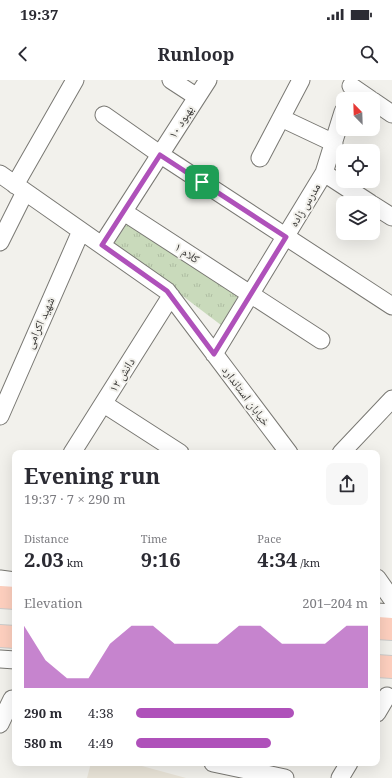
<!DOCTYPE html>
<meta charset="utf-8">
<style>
body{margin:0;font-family:"Noto Serif","Noto Naskh Arabic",serif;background:#f7f7f7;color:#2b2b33;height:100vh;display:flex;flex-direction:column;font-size:15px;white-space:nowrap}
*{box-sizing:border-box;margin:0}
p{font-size:13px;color:#7c7c81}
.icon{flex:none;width:22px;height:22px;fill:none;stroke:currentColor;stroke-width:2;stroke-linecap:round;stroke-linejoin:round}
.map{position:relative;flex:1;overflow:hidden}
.side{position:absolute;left:12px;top:370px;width:368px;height:316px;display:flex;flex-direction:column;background:#fff;border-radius:8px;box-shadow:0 4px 16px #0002}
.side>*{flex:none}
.needle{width:26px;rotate:337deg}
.fabs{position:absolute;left:336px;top:12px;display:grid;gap:8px}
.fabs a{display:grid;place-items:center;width:44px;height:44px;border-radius:8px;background:#fff;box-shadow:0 4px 16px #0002;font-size:20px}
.pin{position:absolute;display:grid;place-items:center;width:34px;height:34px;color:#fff;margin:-17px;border-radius:8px;box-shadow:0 2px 6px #0006}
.round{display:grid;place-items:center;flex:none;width:42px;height:42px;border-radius:8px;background:#f7f7f7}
.summary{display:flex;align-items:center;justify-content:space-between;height:68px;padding:0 12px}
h1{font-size:22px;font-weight:700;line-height:30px}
.metrics{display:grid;grid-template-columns:repeat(3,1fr);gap:6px;height:68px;padding:4px 12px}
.metrics div{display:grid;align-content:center}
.metrics b{font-size:20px;font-weight:700}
.metrics small{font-size:11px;font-weight:400}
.metrics p{font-size:11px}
.chart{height:112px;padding:8px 12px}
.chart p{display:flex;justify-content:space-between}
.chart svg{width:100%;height:72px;margin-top:4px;fill:#af51ba;opacity:.7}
ul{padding:0 12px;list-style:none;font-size:13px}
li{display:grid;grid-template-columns:64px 48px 1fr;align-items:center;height:30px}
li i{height:10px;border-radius:5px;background:#af51ba}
.status{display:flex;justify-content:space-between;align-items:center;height:28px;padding:0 20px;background:#fff;direction:ltr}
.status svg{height:11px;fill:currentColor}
header{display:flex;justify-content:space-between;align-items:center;height:52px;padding:0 12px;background:#fff;font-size:18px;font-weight:700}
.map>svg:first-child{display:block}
</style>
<div class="status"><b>19:37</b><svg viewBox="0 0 49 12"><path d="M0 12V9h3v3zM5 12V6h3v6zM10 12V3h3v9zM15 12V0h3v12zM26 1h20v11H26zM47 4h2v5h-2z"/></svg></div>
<header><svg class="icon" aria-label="back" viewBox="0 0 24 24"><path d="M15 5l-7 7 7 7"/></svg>Runloop<svg class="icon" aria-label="search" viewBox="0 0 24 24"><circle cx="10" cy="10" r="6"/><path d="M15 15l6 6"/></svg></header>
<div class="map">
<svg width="392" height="698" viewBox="0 0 392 698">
<defs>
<pattern id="park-tufts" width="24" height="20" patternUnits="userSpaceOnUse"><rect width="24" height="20" fill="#c9dabb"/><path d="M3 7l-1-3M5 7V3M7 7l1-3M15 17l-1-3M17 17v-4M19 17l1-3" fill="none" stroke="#aebca2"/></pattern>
</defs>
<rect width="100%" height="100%" fill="#f2f1ec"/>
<path fill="#e9e4d8" d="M 91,683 L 131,683 L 186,698 L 87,698 Z"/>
<path fill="url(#park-tufts)" d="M 130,139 L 241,211 L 221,245 L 114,164 Z"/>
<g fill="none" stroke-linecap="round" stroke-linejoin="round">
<g stroke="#797873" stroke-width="19">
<path id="minor" d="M 171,0 L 197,17
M 351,6 L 370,19
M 373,21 L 392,34
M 104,35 L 161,75 L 392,226
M 281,38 L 334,63
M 260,78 L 301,0
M 324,93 L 370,123
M 0,94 L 167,211 L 289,373
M 15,105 L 75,0
M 373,125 L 392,137
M 124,132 L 321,260
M 0,162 L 25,112
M 102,165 L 208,0
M 214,274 L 324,93 L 343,32
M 104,324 L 180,373
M 0,336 L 81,151
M 72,373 L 171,216
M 341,373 L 392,319
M 377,498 L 392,519
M 0,499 L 15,501
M 377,532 L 392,533
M 0,579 L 15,580
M 377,633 L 387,616
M 0,644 L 12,619
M 213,683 L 285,698
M 340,698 L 349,683"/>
</g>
<g stroke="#cccccb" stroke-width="24">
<path id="major" d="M 0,517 L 15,518
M 377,548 L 392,549
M 0,556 L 15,557
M 377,586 L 392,587"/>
</g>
<use href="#minor" stroke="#fff" stroke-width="17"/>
<use href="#major" stroke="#fed0bf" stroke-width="22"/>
</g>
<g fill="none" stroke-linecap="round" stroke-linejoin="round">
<g stroke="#fff" stroke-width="8">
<path id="route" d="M 160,75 L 286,157 L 214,274 L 167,211 L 102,165 Z"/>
</g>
<use href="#route" stroke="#af51ba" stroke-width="5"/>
</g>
<g text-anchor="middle" stroke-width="4" stroke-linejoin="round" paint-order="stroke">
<g font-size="12" fill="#3b3a38" stroke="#f2f1ec">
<text transform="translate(181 42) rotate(-58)" y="4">بهبود ۱۰</text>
<text transform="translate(305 125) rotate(-59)" y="4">مدرس زاده</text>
<text transform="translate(187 173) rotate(33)" y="4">کلام ۱</text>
<text transform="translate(40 243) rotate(-66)" y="4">شهید اکرامی</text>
<text transform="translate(122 295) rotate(-58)" y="4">دانش ۱۲</text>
<text transform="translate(246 316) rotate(53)" y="4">خیابان استاندارد</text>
</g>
</g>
</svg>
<div class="fabs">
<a><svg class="needle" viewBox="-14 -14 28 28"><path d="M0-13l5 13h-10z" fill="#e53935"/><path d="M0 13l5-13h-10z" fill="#7c7c81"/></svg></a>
<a><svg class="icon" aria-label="locate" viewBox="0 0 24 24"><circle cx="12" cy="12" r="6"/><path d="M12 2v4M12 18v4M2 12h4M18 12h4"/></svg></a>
<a><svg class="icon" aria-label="layers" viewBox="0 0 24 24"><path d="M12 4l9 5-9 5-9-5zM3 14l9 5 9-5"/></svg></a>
</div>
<div class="pin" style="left:202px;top:102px;background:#1e9e55"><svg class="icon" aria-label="arrive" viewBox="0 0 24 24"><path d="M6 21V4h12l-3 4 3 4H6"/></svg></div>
<section class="side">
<div class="summary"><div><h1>Evening run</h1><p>19:37 · 7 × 290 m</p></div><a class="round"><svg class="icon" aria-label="share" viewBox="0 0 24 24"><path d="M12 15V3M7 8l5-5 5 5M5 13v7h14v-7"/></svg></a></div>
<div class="metrics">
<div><p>Distance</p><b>2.03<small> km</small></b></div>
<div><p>Time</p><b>9:16</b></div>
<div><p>Pace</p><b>4:34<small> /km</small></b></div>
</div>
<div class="chart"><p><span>Elevation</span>201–204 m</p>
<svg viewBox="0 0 160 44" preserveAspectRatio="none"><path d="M0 44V6L10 27L20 38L30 38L40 17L50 6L60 6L70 17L80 17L90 17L100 6L110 6L120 17L130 17L140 17L150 6L160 6V44z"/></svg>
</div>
<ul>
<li><b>290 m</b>4:38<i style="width:68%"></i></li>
<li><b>580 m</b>4:49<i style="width:58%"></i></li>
</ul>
</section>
</div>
